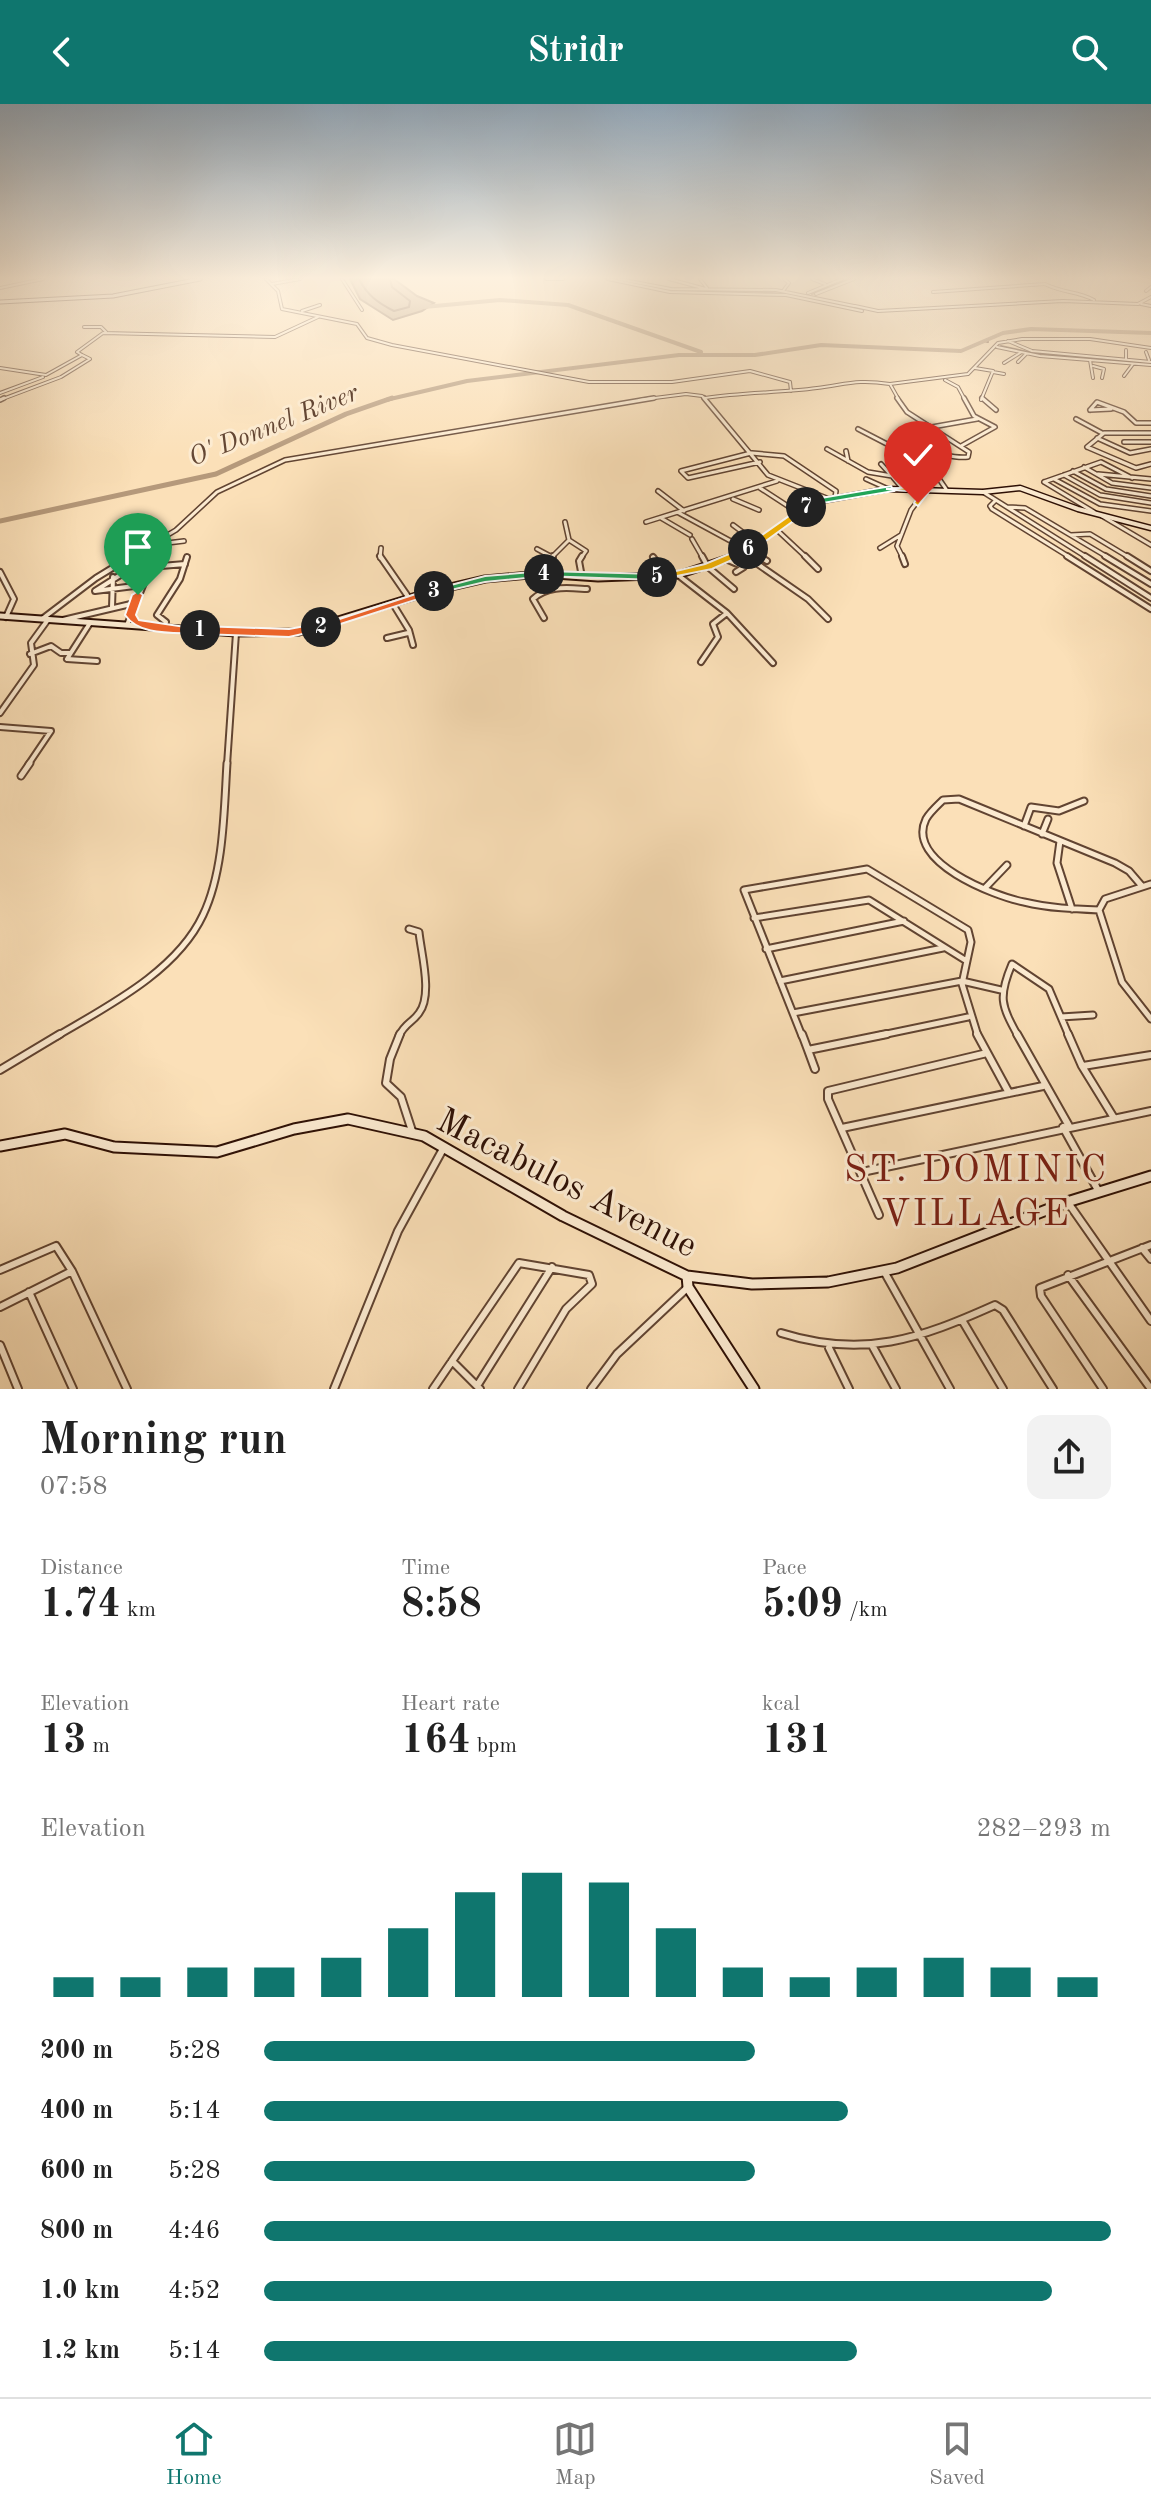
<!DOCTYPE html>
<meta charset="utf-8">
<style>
body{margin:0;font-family:"Old Standard TT",serif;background:#f2f2f2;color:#222;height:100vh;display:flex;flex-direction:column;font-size:30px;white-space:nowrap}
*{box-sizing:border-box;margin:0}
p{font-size:26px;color:#767676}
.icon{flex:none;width:44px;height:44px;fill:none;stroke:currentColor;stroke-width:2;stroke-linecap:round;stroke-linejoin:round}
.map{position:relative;height:1285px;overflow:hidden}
.details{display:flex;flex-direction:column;background:#fff;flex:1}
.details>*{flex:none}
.pin{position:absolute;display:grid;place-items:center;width:68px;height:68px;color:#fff;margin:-82px -34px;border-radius:50% 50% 50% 0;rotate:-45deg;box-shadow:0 0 8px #0007}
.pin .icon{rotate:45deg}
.km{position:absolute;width:40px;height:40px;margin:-20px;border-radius:50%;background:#222;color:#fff;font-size:22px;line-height:40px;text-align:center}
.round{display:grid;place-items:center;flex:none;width:84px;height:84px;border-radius:16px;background:#f2f2f2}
.summary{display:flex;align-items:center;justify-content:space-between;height:136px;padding:0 40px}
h1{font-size:44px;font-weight:600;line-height:60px}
.stats{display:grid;grid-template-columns:repeat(3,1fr);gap:12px;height:136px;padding:8px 40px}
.stats div{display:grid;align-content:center}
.stats b{font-size:40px;font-weight:600}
.stats small{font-size:22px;font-weight:400}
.stats p{font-size:22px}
.chart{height:224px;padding:16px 40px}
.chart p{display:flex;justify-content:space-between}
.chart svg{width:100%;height:144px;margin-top:8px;stroke:#0f766e;stroke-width:6}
ul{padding:0 40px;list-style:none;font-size:26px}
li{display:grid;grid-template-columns:128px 96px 1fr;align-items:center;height:60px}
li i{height:20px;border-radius:10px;background:#0f766e}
header{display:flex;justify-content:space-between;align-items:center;height:104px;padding:0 40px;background:#0f766e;color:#fff;font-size:36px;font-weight:600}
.tab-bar{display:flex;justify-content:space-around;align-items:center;height:112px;border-top:2px solid #e0e0e0;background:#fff;font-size:22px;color:#767676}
.tab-bar a{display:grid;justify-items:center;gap:4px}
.tab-bar .current{color:#0f766e}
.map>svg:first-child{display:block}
</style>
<header><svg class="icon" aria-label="back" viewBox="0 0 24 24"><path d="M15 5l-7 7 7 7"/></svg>Stridr<svg class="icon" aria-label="search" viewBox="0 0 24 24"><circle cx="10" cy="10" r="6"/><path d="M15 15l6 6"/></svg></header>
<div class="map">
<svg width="1151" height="1285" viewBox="0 0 1151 1285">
<rect width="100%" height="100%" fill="#fbe0b8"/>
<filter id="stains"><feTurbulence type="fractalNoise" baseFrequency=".0025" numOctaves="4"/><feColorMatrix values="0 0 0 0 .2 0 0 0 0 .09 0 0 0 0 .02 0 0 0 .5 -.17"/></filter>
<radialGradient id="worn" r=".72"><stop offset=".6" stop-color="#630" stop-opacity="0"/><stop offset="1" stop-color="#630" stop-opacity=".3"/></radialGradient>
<path fill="#b5997b" stroke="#7f624c" stroke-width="2" d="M 350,175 L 394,175 L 417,192 L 434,199 L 422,207 L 393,216 L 360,195 Z"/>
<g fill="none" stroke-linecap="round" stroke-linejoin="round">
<path stroke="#725440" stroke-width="2" d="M 359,175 C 367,191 378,199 394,207 L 409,203 L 410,197 L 392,183 L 390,175"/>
<path stroke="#7f624c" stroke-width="2" d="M 753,187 L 802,192
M 701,188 L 747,187
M 812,190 L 849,175
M 816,195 L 845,203
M 984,237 L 988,238
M 1001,242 L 1032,249 L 1151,259"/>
<path stroke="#b5997b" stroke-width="4" d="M 424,203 L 500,196 L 568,201 L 701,248
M 386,296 L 467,277 L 679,251 L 755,251 L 821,241 L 961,247 L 1003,229 L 1031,225 L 1151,229"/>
<path stroke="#b5997b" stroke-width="5" d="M 0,417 L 216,370 L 346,310 L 392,294"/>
<g stroke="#614432" stroke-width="4">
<path id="street-far4" d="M 266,175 L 278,187 L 282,205 L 357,220 L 367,234 L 392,241 L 589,278 L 672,278 L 750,267 L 790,278 L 791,287
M 342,175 L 362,206
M 546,175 L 563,175
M 608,175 L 670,188 L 786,191 L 862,207
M 619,175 L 671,185 L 776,186 L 854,202
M 669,175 L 706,185
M 700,175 L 707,184
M 812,175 L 825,180
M 272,180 L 300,175
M 0,184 L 43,175
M 783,187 L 789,179 L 784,175
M 1146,187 L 1151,183
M 933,188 L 1045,180 C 1062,189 1078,187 1094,196
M 808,189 L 842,175
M 816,190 L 854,175
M 1141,200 L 1151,202
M 855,202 L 878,207 L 1063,197 L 1138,200 L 1151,193
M 302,207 L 320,201
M 84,223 L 101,223 L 106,228
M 1008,237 L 1032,247 L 1151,258
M 997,243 L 1040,252 L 1151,261
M 1126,246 L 1126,255
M 1146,248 L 1149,256
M 1090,256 L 1093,274
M 1018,258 L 1026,250
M 1004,259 L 1020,249
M 1093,262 L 1104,265 L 1102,274
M 0,264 L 46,271 L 82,251 L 77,248 L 103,229 L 275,233 L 318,213
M 975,264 L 993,267 L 981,296
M 993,268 L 1004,270
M 1124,272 L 1133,260
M 945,276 L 958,283 L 965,296
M 0,289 L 43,273
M 705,294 C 743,288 780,289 817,284 C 848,280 857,275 890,280
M 0,296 L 61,273 L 90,255 L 82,251
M 639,296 L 686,290 L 702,292 L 706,296
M 899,296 L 890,280 L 968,270 L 998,239 L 1022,235 L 1090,235 L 1151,244"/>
</g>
<g stroke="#614432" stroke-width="6">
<path id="street-far3" d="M 704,294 L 768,371 L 829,395
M 897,294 L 907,308 L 969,348 L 968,353 C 948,356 931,342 912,353 L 935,369 L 946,385
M 982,294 L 996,306
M 0,296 L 4,294
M 1090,306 L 1097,298 L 1124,308 L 1136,319 L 1151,319
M 1090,306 L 1111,305
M 1076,315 L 1102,329
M 932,323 L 977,315
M 858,325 L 912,353
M 1097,334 L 1130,349 L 1151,345
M 1124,338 L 1150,338
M 961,342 L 995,323 L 974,312 L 964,294
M 1087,343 L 1136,364 L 1151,360
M 1087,343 L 1104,329 L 1151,329
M 827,345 L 868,368 L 892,372 L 903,385
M 846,347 L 848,357
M 751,349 L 681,367 L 688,374 L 760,358
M 752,349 L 784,352 L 836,387 L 835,394
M 881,360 L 892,372
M 1084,363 L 1112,379 L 1151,384
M 1073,367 L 1106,385 L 1151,392
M 1098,370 L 1151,375
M 1064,371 L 1100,391 L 1151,399
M 866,375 L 886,384
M 1054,375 L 1100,400 L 1151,407
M 1044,378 L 1101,358 L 1132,374
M 1044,378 L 1094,408
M 760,384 L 797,408
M 658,387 L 684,407
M 983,388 L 1088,454
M 733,395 L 759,406
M 995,397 L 990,402 L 992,405 L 1071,454
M 1007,403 L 1025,404 L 1109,454
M 679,409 L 762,454
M 1102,412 L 1151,441
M 661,414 L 690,431
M 646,418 L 777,377
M 733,421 L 757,439
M 777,426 L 807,454
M 1071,431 L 1090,430 L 1130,454
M 692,435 L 703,454
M 569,436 L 586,447 L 581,454
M 159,440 L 184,437
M 880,444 L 901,431
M 537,445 L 552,453
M 742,450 L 748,454
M 129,454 L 176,426 L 217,388 L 285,356 L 654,294
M 154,454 L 161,438
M 380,454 L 381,444
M 551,454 L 569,436 L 565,418
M 903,454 L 897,442 L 911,406 L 927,385"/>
</g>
<g stroke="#614432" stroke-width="8">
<path id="street-far2" d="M 380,452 L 409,494
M 702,452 L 708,463 L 734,485
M 746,452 L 808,495 L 828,515
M 759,452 L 767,457
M 805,452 L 818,465
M 902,452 L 905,460
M 1067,452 L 1151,505
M 1085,452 L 1151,494
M 1105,452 L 1151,480
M 1127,452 L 1151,467
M 653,453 L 666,470
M 728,456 L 744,463 L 736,468
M 161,462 L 185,460
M 0,468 L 14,495 L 6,513
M 552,471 L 553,452
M 678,471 L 727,509 L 713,520 L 718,533 L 701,558
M 582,473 L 579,457 L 582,452
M 142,481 L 95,487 L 125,468 L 149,464
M 393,500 L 409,526 L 413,541
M 112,503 L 113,473
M 727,509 L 773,559
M 544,514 L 533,495 C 548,481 568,484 587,485
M 42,515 L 96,474 L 132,452
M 63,516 L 135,499
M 90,519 L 67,555 L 97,557
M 127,521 L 155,452
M 164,523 L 166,518 L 157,511 L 180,475 L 187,453
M 387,534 L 408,529
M 30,550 L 51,542 L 61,549 L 70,549
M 0,609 L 34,561 L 31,539 L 47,517
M 0,623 L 51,627 L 28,661
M 227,661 L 236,529"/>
</g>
<g stroke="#614432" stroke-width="9">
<path id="street-far1" d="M 21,672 L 30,659
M 1024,722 L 1031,703 L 1059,707 L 1084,697
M 1042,730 L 1048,715
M 1060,737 L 1057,759 L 1072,805
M 1151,780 L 1105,795 L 1099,806 L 1122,878 L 1151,915
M 985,784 L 1007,761
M 1099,806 C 1074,805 1049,804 1024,798 C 994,792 905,758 926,715 C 930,708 938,701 943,696 L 959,695 L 1115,759 L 1129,767 L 1141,781
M 754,814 L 869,796 L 965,856
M 766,845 L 904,817
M 780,877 L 943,844
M 793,909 L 962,877 L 1001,886
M 1061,913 L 1093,911
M 57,932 C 108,902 177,867 203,811 C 224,767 224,707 227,659
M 399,932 C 405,919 412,919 419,909 C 433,891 421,849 419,828 L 409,825
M 802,932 L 744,786 L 867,765 L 968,826 L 971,838 L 962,880 L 978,932
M 877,932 L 968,913
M 1018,932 C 1001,901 998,893 1012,860 L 1049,885 L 1069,932"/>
</g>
<g stroke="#614432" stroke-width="10">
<path id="street" d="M 400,930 L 390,955 L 386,979 L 401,993 L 413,1030
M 802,930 L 808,946 L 887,930
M 977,930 L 1009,989
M 1017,930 L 1069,1022
M 1068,930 L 1082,962 L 1114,1014
M 808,946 L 815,965
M 1083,962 L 1151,951
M 0,966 L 60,930
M 1063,1023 L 1099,1088
M 842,1024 L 1043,982
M 862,1068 L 1151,1007
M 1069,1100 L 1151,1217
M 879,1111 L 828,995 L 828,987 L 987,949
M 1142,1144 L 1151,1155
M 0,1166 L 56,1142 L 72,1167 L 127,1285
M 885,1169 L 950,1285
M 1068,1171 L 1151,1285
M 29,1188 L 73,1285
M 0,1203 L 72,1167
M 962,1216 L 1003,1285
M 781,1229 C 864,1255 919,1235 995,1201 L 1003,1206 L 1053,1285
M 0,1241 L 18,1285
M 873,1243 L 896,1285
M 829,1244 L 849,1285
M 452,1257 L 480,1285
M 477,1282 L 552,1163
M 334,1285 L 398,1127 L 443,1045
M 433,1285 L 519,1159 L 589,1171 L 592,1180 L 566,1205 L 518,1285
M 591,1285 L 617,1250 L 686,1185
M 1103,1285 L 1041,1192 L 1040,1184 L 1151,1141"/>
</g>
<g stroke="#2e1005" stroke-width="5">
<path id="secondary-far3" d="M 0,198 L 113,192 L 200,175"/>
</g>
<g stroke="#2e1005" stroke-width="7">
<path id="secondary-far2" d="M 729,454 L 742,450 L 815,398 L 888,385 L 983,388 L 1020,384 L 1078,405 L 1151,424"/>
</g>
<g stroke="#2e1005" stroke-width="9">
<path id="secondary-far1" d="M 0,512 L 236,529 L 299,528 L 429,488 L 485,475 L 540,470 L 598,474 L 678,471 L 735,452"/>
</g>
<g stroke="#2e1005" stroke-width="13">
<path id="secondary" d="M 0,1042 L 65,1030 L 114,1043 L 217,1048 L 294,1025 L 348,1015 L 424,1032 L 563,1112 L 687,1172 L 752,1180 L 828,1178 L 897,1164 L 1067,1098 L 1151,1072
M 687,1172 L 688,1183 L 754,1285"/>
</g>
<use href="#street-far4" stroke="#fcebd1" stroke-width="2"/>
<use href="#street-far3" stroke="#fcebd1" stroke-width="3"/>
<use href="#street-far2" stroke="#fcebd1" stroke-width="4"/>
<use href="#street-far1" stroke="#fcebd1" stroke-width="5"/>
<use href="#street" stroke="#fcebd1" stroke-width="6"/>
<use href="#secondary-far3" stroke="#fcebd1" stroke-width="3"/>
<use href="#secondary-far2" stroke="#fcebd1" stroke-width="4"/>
<use href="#secondary-far1" stroke="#fcebd1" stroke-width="5"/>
<use href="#secondary" stroke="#fcebd1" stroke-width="9"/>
</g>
<linearGradient id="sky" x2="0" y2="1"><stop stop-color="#93a9bc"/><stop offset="0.49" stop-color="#fdf1df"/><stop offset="1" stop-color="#fdf1df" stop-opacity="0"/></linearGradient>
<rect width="1151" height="355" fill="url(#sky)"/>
<path fill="#f0652b" stroke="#fff" stroke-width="2" d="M 138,487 L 143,491 L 136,511 L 139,516 L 206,526 L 200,530 C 176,528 140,533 125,511 L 132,491 Z"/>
<path fill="#f0652b" stroke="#fff" stroke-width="2" d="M 321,519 L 325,525 L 289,533 L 200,530 L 195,526 L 200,522 L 289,525 Z"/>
<path fill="#f0652b" stroke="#fff" stroke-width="2" d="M 434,484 L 437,489 L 325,525 L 315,523 Z"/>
<path fill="#22a559" stroke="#fff" stroke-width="2" d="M 544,467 L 548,472 L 485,478 L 434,490 L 428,487 L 485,472 Z"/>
<path fill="#22a559" stroke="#fff" stroke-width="2" d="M 544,467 L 657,470 L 662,473 L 657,476 L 541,472 Z"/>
<path fill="#f5b400" stroke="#fff" stroke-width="2" d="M 748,442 L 752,447 L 712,465 L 657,476 L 651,473 L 705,460 Z"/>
<path fill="#f5b400" stroke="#fff" stroke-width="2" d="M 806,400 L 810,405 L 752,447 L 745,447 L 745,443 Z"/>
<path fill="#22a559" stroke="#fff" stroke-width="2" d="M 891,382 L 894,387 L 823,399 L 806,406 L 802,403 L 821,394 Z"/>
<path fill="#f5b400" stroke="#fff" stroke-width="2" d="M 927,382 L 931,385 L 918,402 L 914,399 L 920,388 L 886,385 Z"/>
<g text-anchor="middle" stroke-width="6" stroke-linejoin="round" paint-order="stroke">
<g font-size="26" font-style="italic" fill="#644734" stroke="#fcebd1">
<text transform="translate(273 320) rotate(-22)" y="9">O' Donnel River</text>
</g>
<g font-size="36" fill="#2e1005" stroke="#fcebd1">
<text transform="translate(568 1077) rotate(27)" y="13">Macabulos Avenue</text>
</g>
<g font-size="38" letter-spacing="2" fill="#7a1f14" stroke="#fcebd1">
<text x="976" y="1077">ST. DOMINIC<tspan x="976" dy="44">VILLAGE</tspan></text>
</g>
</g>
<rect width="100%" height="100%" filter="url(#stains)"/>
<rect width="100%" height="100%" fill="url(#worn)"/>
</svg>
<div class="pin" style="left:138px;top:491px;background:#1e9e55"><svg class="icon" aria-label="arrive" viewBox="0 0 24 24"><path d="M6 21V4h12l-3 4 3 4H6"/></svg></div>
<div class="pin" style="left:918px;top:399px;background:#d93025"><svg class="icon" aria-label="check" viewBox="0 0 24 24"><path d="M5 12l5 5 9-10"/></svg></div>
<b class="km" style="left:200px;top:526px">1</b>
<b class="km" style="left:321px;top:523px">2</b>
<b class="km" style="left:434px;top:487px">3</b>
<b class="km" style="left:544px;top:470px">4</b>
<b class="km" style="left:657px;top:473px">5</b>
<b class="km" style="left:748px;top:445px">6</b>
<b class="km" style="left:806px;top:403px">7</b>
</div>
<section class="details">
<div class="summary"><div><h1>Morning run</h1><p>07:58</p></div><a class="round"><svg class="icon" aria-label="share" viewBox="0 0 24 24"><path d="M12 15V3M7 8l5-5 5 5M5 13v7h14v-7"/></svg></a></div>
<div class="stats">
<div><p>Distance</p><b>1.74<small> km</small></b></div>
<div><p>Time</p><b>8:58</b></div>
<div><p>Pace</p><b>5:09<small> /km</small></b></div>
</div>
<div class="stats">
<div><p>Elevation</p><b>13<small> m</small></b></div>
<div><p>Heart rate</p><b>164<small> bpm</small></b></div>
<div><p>kcal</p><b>131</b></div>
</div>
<div class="chart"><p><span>Elevation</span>282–293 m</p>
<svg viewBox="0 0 160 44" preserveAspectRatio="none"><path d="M5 44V38M15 44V38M25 44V35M35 44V35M45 44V32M55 44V23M65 44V12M75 44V6M85 44V9M95 44V23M105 44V35M115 44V38M125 44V35M135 44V32M145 44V35M155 44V38"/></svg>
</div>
<ul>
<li><b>200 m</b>5:28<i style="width:58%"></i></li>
<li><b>400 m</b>5:14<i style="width:69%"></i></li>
<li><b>600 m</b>5:28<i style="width:58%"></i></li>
<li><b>800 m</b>4:46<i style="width:100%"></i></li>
<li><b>1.0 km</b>4:52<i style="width:93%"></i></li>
<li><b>1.2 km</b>5:14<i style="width:70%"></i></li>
</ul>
</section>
<nav class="tab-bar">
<a class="current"><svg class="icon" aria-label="home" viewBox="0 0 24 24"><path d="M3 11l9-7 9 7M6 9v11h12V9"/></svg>Home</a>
<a><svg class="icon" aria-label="map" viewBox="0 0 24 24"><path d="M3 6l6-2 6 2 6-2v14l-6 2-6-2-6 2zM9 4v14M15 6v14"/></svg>Map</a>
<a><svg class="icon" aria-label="saved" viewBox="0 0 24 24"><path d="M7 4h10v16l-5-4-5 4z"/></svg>Saved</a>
</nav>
